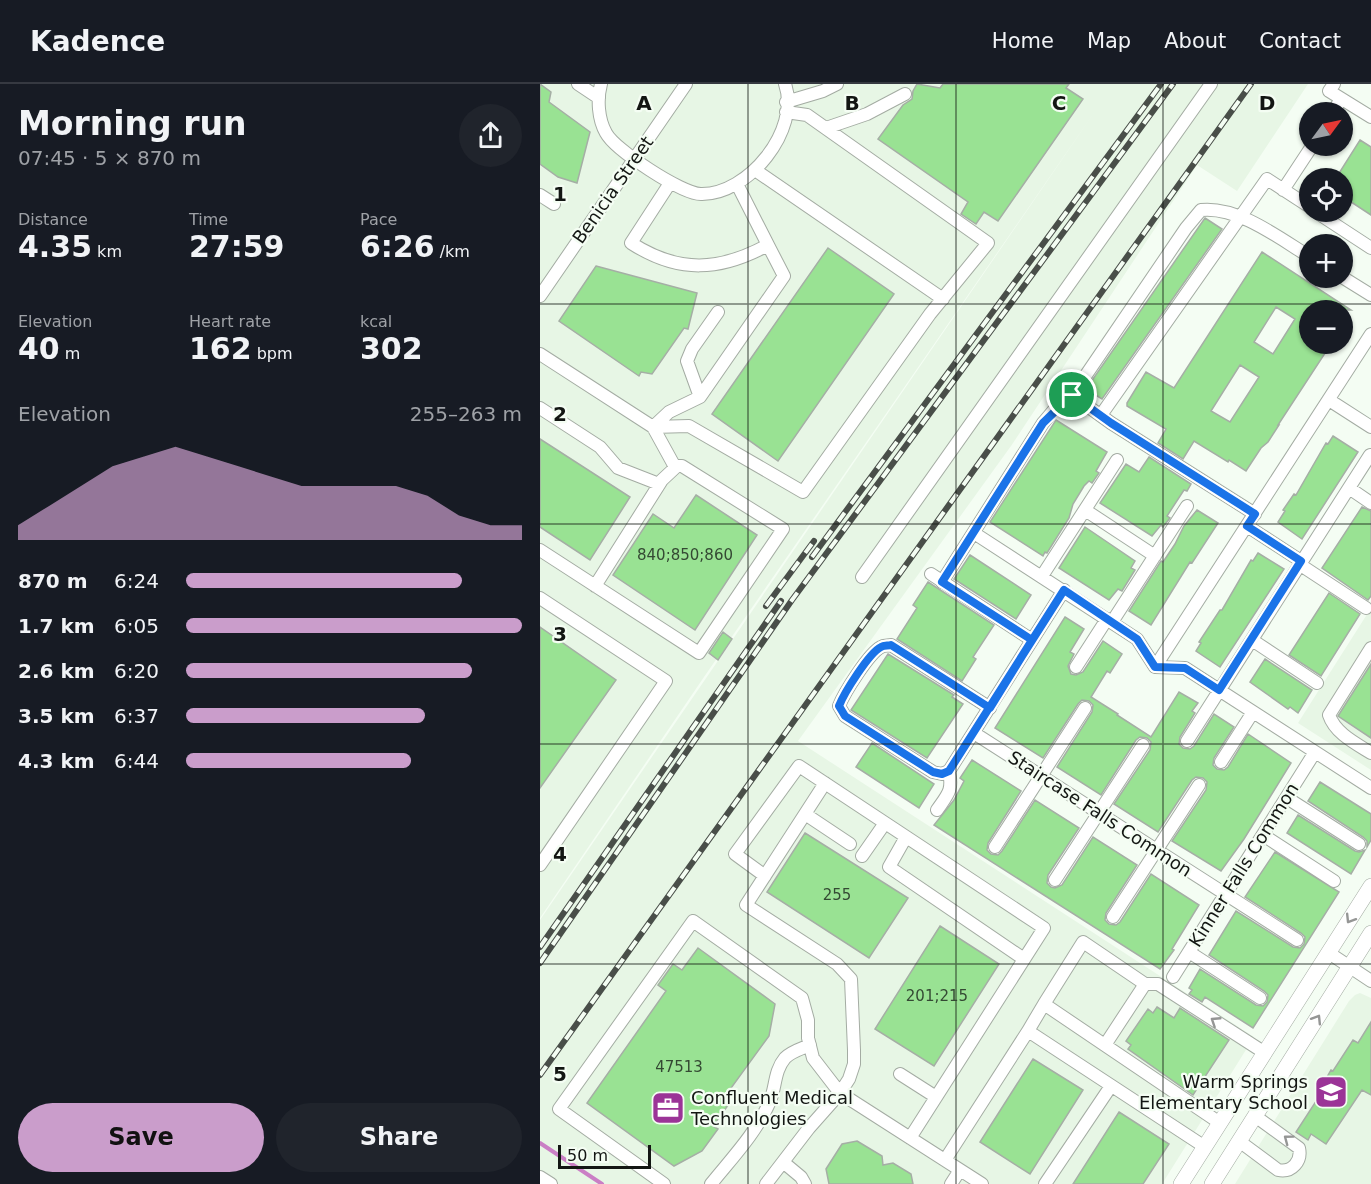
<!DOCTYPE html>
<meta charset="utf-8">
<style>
body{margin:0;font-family:"DejaVu Sans",sans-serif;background:#20242c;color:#f1f3f6;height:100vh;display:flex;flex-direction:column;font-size:22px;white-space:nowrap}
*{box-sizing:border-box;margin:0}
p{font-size:20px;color:#9ea1a6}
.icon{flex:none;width:33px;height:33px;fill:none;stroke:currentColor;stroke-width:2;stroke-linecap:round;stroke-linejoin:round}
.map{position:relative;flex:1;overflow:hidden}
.details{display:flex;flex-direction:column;background:#171b24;width:540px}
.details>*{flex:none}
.needle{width:39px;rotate:57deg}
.fabs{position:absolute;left:759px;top:18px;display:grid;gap:12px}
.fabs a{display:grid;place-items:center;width:54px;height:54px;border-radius:50%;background:#171b24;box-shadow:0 2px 4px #0004;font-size:30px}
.scale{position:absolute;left:18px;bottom:15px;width:93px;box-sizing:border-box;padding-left:6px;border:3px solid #131613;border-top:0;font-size:16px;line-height:21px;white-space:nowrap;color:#131613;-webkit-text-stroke:4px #f4fdf3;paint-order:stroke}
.pin{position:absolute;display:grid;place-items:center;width:51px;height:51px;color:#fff;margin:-26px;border:3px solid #fff;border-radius:50%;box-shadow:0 2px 6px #0007}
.round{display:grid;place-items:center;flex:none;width:63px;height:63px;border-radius:32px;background:#20242c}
.headline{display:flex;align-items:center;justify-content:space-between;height:102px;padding:0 18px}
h1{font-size:33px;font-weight:800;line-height:45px}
.figures{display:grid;grid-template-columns:repeat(3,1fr);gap:9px;height:102px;padding:6px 18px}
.figures div{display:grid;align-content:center}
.figures b{font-size:30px;font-weight:800}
.figures small{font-size:16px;font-weight:400}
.figures p{font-size:16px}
.chart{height:168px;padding:12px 18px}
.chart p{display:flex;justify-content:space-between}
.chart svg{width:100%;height:108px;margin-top:6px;fill:#ca9dcb;opacity:.7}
.cta{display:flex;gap:12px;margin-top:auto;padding:12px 18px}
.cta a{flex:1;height:69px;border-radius:36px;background:#ca9dcb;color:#111;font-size:24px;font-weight:800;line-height:69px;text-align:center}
.cta a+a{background:#20242c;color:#f1f3f6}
ul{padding:0 18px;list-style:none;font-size:20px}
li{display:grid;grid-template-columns:96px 72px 1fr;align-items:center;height:45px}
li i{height:15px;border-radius:8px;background:#ca9dcb}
header{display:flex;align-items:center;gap:36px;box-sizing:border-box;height:84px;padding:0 30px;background:#171b24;border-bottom:2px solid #363941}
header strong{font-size:28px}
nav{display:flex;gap:33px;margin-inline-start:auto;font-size:21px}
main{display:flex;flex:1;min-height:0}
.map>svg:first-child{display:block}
</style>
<header>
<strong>Kadence</strong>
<nav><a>Home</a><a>Map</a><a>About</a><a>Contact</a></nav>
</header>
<main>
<section class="details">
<div class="headline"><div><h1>Morning run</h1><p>07:45 · 5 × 870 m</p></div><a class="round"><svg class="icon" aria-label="share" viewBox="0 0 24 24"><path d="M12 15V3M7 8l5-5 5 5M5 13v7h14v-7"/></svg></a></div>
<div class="figures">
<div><p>Distance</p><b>4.35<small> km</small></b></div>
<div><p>Time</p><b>27:59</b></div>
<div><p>Pace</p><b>6:26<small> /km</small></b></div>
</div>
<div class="figures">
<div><p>Elevation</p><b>40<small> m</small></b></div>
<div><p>Heart rate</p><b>162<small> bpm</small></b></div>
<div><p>kcal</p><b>302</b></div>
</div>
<div class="chart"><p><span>Elevation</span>255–263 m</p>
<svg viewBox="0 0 160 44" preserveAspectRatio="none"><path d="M0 44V38L10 30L20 22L30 14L40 10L50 6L60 10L70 14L80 18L90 22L100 22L110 22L120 22L130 26L140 34L150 38L160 38V44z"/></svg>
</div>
<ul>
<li><b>870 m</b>6:24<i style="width:82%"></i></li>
<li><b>1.7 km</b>6:05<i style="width:100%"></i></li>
<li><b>2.6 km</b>6:20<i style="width:85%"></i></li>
<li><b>3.5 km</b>6:37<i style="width:71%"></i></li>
<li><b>4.3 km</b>6:44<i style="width:67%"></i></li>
</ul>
<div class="cta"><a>Save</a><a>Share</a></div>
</section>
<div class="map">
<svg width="831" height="1100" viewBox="0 0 831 1100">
<rect width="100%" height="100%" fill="#f4fdf3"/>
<path fill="#e7f6e5" d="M 0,0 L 768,0 L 697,107 L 657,81 L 471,362 L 258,657 L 714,953 L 622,1100 L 0,1100 L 0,836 L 558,23 L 164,593 L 0,834 Z
M 831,524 L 831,686 L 758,639 Z
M 820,909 L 831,914 L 831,1100 L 695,1100 L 809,917 L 815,911 Z"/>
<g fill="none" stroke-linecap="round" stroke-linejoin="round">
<path stroke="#ca7fc5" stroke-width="4" d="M 0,1059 L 62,1100"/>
</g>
<path fill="#99e293" stroke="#a5aea5" stroke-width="1.5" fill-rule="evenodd" d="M 0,0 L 11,8 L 9,18 L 50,48 L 37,99 L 18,93 L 0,80 Z
M 377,0 L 400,4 L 403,0 L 529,0 L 526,4 L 543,15 L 458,137 L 444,128 L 436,140 L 421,130 L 428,118 L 338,55 L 363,21 L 372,15 L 373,7 Z
M 820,56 L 831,63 L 831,131 L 802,112 L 802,94 L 796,94 Z
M 665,134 L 682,145 L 562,315 L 546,305 Z
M 288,164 L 354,210 L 238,377 L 172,330 Z
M 722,168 L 811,226 L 770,226 L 770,260 L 791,260 L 738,341 L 739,341 L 728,358 L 721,364 L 706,387 L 689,376 L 688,378 L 654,357 L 643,375 L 618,359 L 626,345 L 587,322 L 587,319 L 606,288 L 634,304 ZM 736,223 L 755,235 L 733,270 L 714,258 ZM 700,281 L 719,293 L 690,338 L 671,327 Z
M 56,182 L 157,209 L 148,245 L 144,244 L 112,290 L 101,288 L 99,292 L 19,237 Z
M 516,336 L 567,368 L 556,387 L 559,389 L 552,399 L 549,397 L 544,402 L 533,420 L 529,434 L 507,469 L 505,468 L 503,472 L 450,438 Z
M 793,352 L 818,368 L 762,455 L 738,438 L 745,427 L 743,426 L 754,410 L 756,411 L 786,359 L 788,360 Z
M 0,355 L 90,413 L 50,476 L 0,443 Z
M 609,373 L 651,400 L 647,407 L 644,406 L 627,432 L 630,434 L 623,443 L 621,441 L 612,452 L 560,419 L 586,380 L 599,388 Z
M 156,411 L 217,451 L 155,546 L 73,491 L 113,430 L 134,444 Z
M 822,423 L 831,427 L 831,512 L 828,516 L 782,484 Z
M 657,426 L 678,439 L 652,479 L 650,478 L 611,541 L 589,527 L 621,477 L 623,478 L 635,460 L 644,442 Z
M 545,443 L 595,477 L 591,484 L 595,486 L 582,507 L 578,505 L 569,516 L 519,484 Z
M 718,469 L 744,485 L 680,583 L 656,567 L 661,559 L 659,558 L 680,526 L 682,526 L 711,476 L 713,477 Z
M 430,471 L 491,511 L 476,535 L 414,495 Z
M 388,498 L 454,541 L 433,573 L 436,575 L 422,597 L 357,555 L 377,524 L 373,521 Z
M 789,509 L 820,530 L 781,592 L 749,571 Z
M 525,533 L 544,545 L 530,568 L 534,570 L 528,582 L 531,590 L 536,591 L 543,588 L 563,557 L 582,570 L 570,589 L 567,587 L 551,613 L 578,630 L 577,631 L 611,653 L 639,608 L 658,619 L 652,627 L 655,629 L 640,653 L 639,660 L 643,664 L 650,665 L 654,662 L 674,630 L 694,643 L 674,674 L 673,681 L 677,685 L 684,686 L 688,683 L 708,650 L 751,679 L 704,755 L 681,787 L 632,757 L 666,706 L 667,698 L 663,694 L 656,693 L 652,696 L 618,748 L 574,720 L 610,666 L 611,658 L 607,654 L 600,653 L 596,656 L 561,711 L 517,683 L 552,628 L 553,621 L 549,617 L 542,616 L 538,620 L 503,674 L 455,644 Z
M 0,543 L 76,596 L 0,704 Z
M 183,548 L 192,555 L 178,576 L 169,569 Z
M 348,570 L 414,611 L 412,613 L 423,620 L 387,674 L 311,626 Z
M 725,575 L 772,606 L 758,629 L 750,623 L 748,625 L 710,598 Z
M 831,580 L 831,654 L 798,632 Z
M 332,659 L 394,700 L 379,724 L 316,683 Z
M 432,676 L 481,707 L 448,759 L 447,766 L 451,770 L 458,771 L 462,767 L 495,716 L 539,744 L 508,791 L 507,799 L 511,803 L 515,804 L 522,801 L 553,753 L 597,781 L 566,829 L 565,836 L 569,840 L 576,841 L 580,838 L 611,790 L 659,821 L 632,865 L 634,866 L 620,885 L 394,741 L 414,716 L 424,697 L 420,694 Z
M 780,698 L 831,730 L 831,756 L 827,763 L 827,757 L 823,753 L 768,717 Z
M 758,731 L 815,767 L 819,768 L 825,766 L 811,790 L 747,749 Z
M 265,749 L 368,814 L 329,874 L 227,808 Z
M 735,768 L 799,808 L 713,944 L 665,913 L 662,918 L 649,910 L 652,906 L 649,904 L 660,885 L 716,921 L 723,922 L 727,918 L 728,911 L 724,907 L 669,871 L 696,827 L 753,863 L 760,864 L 764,860 L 765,853 L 761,849 L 705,813 Z
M 400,842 L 459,880 L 394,982 L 335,945 Z
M 158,864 L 235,920 L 229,952 L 183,1015 L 189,1020 L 173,1042 L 178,1045 L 162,1067 L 134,1082 L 47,1019 L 126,907 L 118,901 L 133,880 L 142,886 Z
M 617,923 L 634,934 L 640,924 L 689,956 L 653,1011 L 588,965 L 591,961 L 586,957 L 608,925 L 613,929 Z
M 831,938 L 831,1011 L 822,1006 L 786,1060 L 771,1050 L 768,1056 L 756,1048 L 786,1002 L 783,1000 L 791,986 L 793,987 L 813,956 L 818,959 Z
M 493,975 L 543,1006 L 490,1090 L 440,1058 Z
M 579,1028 L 629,1060 L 603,1100 L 533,1100 Z
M 317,1057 L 342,1072 L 343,1081 L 353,1079 L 371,1090 L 373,1100 L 289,1100 L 286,1085 L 302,1060 Z"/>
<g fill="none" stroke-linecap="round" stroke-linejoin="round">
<g stroke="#a4aca3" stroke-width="14">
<path id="minor" d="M 38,0 L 59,14
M 61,0 C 57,15 58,35 66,49 C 75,66 142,110 161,110 C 208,111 261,46 245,0
M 794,0 L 789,7 L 831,33
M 246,18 L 283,7 L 297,0
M 793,28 L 801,15
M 286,44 L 327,30 L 365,10
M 215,86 L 403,215
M 130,99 L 91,159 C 139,190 180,187 228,161 L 197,100
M 743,106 L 772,62
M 0,111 L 14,120
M 776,128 L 831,164
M 802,193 L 831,211
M 0,212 L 146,0
M 0,270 L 113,343 L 135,383
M 532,311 L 571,339 L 715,430
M 160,313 L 147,277 L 152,265 L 178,228
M 789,316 L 831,343
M 0,324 L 60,363 L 78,384 L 119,400
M 561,331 L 727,95 L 770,123
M 113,343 L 149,342 L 263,408 L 390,230 L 448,159 L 267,31 L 246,28
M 113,343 L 129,328 L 160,313 L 244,192 L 228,161
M 809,404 L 831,419
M 545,426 L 615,472
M 707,442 L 761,477
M 434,449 L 597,555 L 615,583
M 0,466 L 159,569 L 243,445 L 142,382 L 137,382 L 122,396 L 55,502
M 759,480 L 826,524
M 391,490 L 492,556
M 502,492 L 577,376
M 322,493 L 671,0
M 402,498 L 503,339 L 514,326 L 529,316 L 646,144 L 661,126 C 698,122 739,154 770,173
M 0,514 L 126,597 L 0,781
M 572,538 L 647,422
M 712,556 L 777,599
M 831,564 L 789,631 C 795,649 815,659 831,669
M 536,583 L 567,535
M 615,583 L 831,250
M 615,583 L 645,584 L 831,704
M 434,649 L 757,856
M 647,657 L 830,371
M 681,678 L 713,628
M 409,687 L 402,690 L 393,688 L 305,632 L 299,622 C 304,609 329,569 341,563 C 344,561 348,562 351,561 L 450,624
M 409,687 L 524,506
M 747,714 L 819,760
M 397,726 C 408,710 413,707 409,687
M 265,730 L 310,760
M 723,751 L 794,797
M 366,753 L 349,783 L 484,875
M 455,763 L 545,624
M 322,772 L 345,739
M 225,792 L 195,770 L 259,682 L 504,844 L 370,1054
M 515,796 L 603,661
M 573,833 L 659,701
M 649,868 L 720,914
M 789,869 L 831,897
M 633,893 L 775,668
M 488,947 L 504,920
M 565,961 L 605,900
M 360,990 L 396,1013
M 680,1039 L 504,920 L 543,858 L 605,900 L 618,900 L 725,969
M 699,1057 L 738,1086 C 752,1089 762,1077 759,1064 L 715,1032
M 405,1076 L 488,947 L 665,1063
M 243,1078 L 261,1093 L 265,1100
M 0,1093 L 11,1100
M 124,1100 L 19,1025 L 153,837 L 262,914 L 268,936 L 268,954 L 273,974 L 300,1009 L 442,1100
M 171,1100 C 192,1074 217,1048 230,1017 C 236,1003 234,987 245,974 C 252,967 261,965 270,961
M 226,1100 L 269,1044 L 300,1009 L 309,995 L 314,980 L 314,966 L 311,895 L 297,880 L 206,821 L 285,699
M 411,1100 L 420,1086
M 505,1100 L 571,1002"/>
</g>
<g stroke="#a4aca3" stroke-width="16">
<path id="major" d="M 641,1100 L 831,802
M 672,1100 L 831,849"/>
</g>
<use href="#minor" stroke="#fff" stroke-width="12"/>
<use href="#major" stroke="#fff" stroke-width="15"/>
<g stroke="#494e49" stroke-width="6">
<path id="rail" d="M 272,473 L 621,0
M 226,522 L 274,457
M 0,863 L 241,517
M 0,879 L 252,516 L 633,0
M 0,991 L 711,0"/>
</g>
<use href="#rail" stroke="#f4fdf3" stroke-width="4" stroke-dasharray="11" stroke-linecap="butt"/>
</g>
<defs><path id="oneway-chevron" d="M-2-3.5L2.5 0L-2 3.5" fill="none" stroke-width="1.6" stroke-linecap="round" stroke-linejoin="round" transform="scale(1.5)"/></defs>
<g stroke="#959695">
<use href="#oneway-chevron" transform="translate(810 835) rotate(122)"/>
<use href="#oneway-chevron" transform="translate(777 935) rotate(-58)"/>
<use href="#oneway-chevron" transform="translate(675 937) rotate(-147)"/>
<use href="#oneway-chevron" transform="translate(748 1055) rotate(-143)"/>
</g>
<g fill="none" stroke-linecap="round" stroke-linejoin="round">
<g stroke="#fff" stroke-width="12">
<path id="route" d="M 532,311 L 503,339 L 402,498 L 492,556 L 450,624 L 351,561 C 348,562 344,561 341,563 C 329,569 304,609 299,622 L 305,632 L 393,688 L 402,690 L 409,687 L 524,506 L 597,555 L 615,583 L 645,584 L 679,606 L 761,477 L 707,442 L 715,430 L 571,339 L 532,311"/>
</g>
<use href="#route" stroke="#1a73e8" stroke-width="8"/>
</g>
<path fill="none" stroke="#131613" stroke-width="1.5" stroke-opacity="0.55" d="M 208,0 L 208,1100M 416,0 L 416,1100M 623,0 L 623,1100M 0,220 L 831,220M 0,440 L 831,440M 0,660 L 831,660M 0,880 L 831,880"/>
<defs>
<g id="school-square" transform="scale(1.725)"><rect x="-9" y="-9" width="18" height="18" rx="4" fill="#9b3497" stroke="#f4fdf3"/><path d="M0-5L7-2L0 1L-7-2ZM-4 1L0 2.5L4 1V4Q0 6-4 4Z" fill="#fff"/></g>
<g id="office-square" transform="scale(1.725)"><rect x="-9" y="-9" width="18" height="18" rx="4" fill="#9b3497" stroke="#f4fdf3"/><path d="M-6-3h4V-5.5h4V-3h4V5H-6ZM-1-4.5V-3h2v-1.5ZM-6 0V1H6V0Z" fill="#fff"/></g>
</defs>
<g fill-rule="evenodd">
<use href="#school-square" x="791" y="1008"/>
<use href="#office-square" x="128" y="1024"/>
</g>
<g text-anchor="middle" stroke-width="4.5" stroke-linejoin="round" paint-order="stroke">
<g font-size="15" fill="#344933">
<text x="145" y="476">840;850;860</text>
<text x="297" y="816">255</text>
<text x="397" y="917">201;215</text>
<text x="139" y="988">47513</text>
</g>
<g font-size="18" fill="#131613" stroke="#f4fdf3">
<text transform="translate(73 106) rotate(-55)" y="6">Benicia Street</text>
<text transform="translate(560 730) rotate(33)" y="6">Staircase Falls Common</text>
<text transform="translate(704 781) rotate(-58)" y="6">Kinner Falls Common</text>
</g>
<g font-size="18" fill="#131613" stroke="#f4fdf3" text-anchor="end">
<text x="768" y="1004">Warm Springs<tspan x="768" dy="21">Elementary School</tspan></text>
<text x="151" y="1020" text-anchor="start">Confluent Medical<tspan x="151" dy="21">Technologies</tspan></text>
</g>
</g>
<g font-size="20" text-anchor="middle" font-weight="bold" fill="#131613" stroke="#f4fdf3" stroke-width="4.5" stroke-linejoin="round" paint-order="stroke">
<text x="104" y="26">A</text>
<text x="312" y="26">B</text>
<text x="519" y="26">C</text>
<text x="727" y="26">D</text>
<text x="20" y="117">1</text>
<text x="20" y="337">2</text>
<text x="20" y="557">3</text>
<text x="20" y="777">4</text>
<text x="20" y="997">5</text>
</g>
</svg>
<div class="fabs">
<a><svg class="needle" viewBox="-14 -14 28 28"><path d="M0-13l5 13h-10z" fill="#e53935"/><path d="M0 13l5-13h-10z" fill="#9ea1a6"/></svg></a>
<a><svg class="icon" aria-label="locate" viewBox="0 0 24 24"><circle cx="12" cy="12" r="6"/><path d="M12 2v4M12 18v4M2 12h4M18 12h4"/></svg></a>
<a>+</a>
<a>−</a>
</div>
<div class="scale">50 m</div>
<div class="pin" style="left:532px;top:311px;background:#1e9e55"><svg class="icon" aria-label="arrive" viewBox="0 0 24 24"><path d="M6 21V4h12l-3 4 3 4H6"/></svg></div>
</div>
</main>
